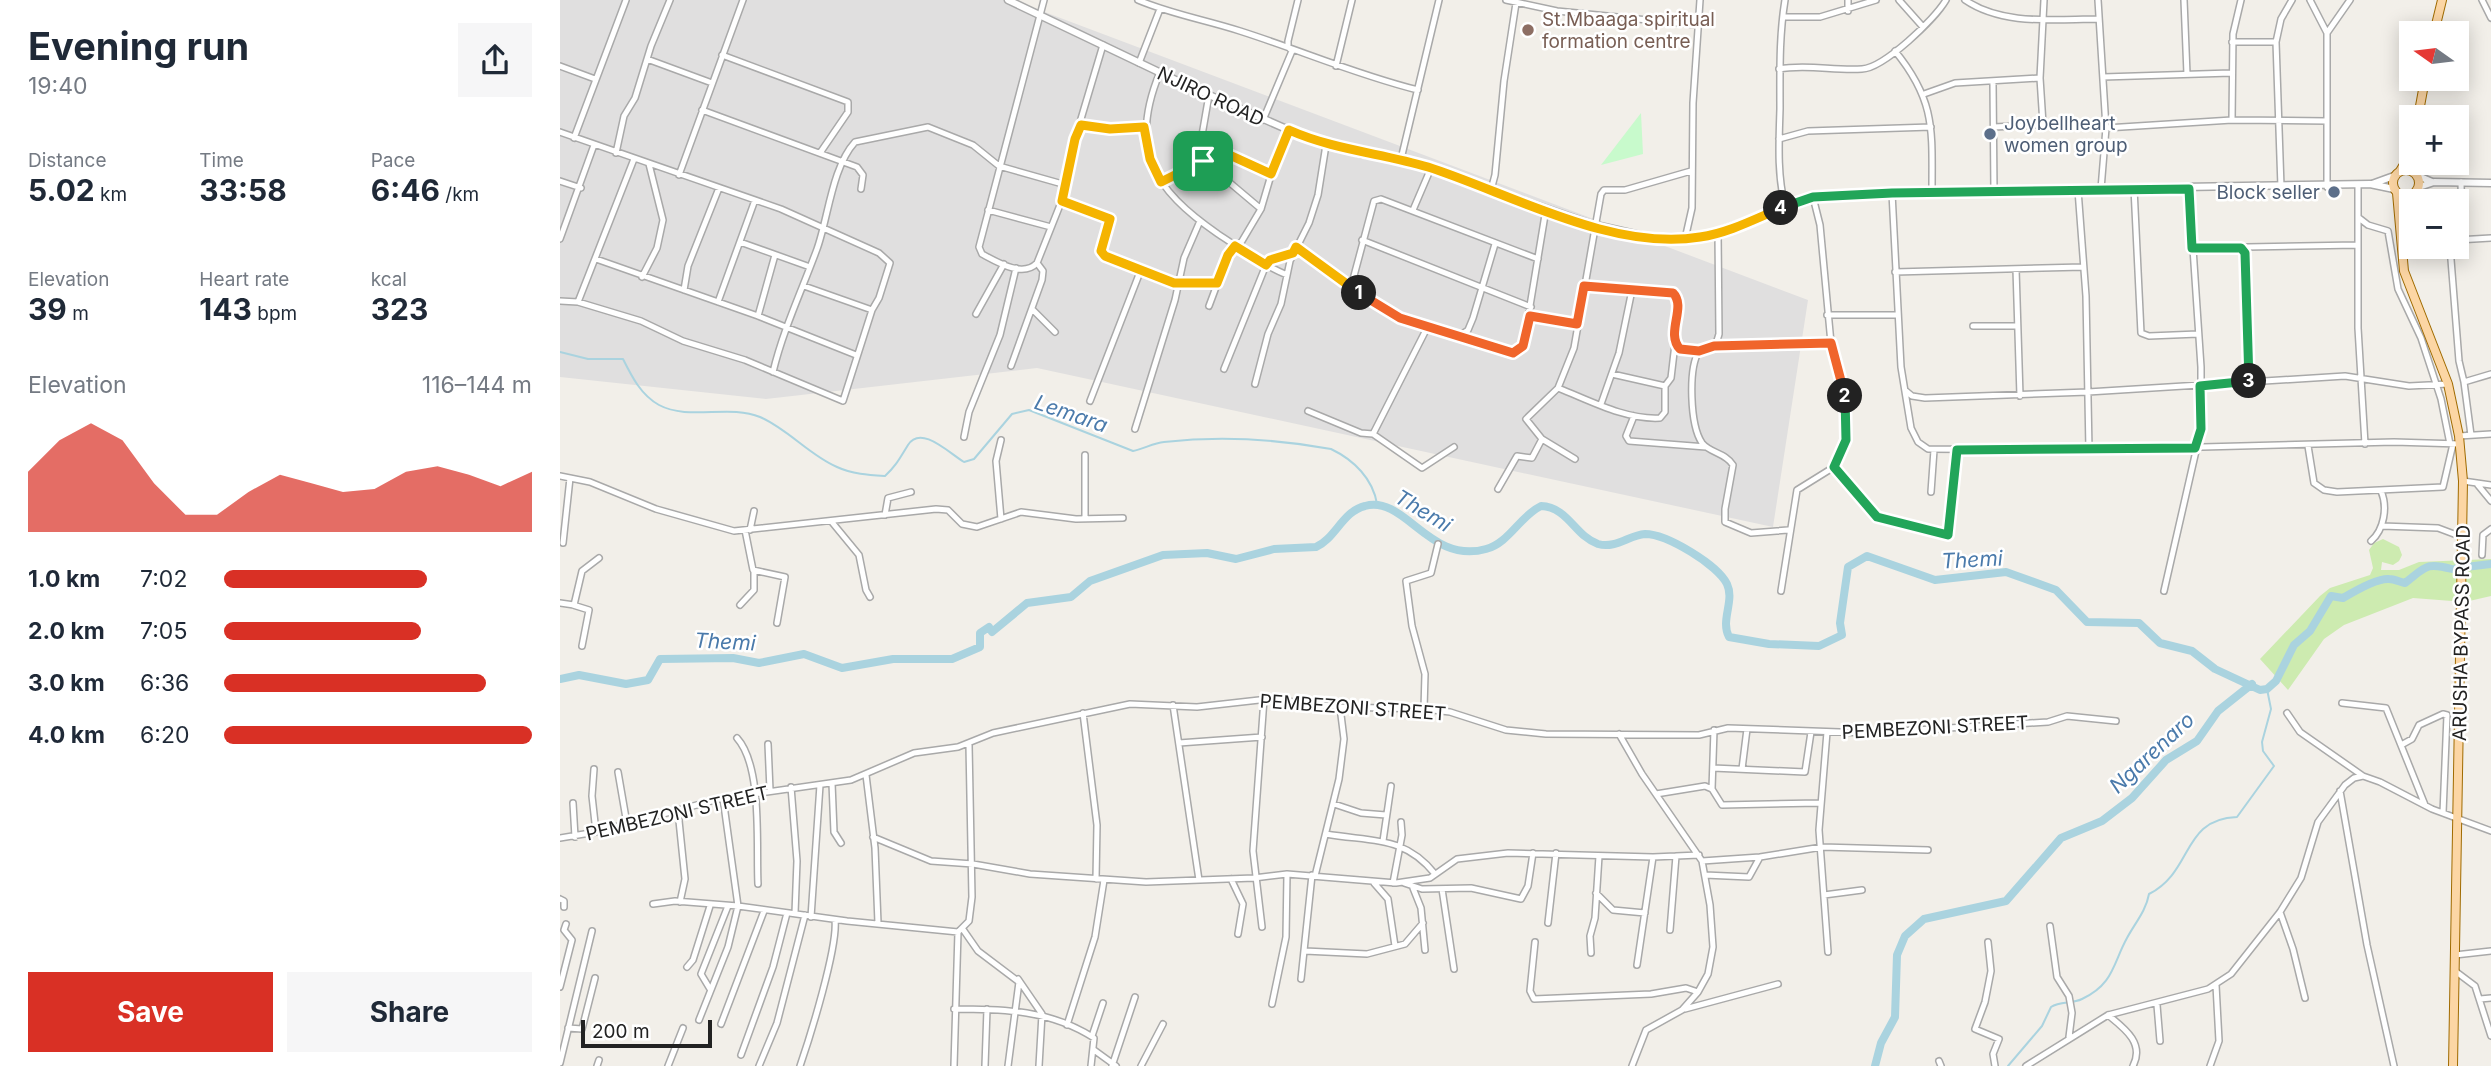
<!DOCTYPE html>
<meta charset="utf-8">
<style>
body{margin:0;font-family:Inter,sans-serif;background:#f6f6f7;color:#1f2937;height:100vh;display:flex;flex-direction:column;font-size:26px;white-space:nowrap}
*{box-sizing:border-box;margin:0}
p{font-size:23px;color:#747a83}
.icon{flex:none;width:38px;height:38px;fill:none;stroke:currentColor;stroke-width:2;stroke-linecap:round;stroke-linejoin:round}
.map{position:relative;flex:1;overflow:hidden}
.panel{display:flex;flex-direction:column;background:#fff;width:560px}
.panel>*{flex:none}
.needle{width:46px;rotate:284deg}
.tools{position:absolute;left:1839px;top:21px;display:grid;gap:14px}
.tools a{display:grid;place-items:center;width:70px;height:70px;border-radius:0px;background:#fff;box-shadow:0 4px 18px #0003;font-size:35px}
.scale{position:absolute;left:21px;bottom:18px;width:131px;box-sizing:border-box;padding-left:7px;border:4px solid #222;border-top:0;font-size:19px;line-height:24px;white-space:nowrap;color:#222;-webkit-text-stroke:5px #fff;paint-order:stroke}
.pin{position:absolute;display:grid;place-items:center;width:60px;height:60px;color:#fff;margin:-30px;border-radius:14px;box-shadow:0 4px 10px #0006}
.km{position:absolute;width:35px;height:35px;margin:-18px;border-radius:50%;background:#222;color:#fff;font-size:19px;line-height:35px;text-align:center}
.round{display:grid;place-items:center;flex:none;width:74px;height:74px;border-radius:0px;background:#f6f6f7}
.headline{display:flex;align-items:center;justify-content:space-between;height:119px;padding:0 28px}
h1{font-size:38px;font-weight:700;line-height:52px}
.figures{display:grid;grid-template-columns:repeat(3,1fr);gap:10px;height:119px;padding:7px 28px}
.figures div{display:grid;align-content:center}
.figures b{font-size:30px;font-weight:700}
.figures small{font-size:19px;font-weight:400}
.figures p{font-size:19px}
.chart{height:196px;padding:14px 28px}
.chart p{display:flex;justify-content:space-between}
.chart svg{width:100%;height:126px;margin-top:7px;fill:#d93025;opacity:.7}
.cta{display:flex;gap:14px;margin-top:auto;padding:14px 28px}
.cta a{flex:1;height:80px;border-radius:0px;background:#d93025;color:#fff;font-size:28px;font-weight:700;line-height:80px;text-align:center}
.cta a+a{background:#f6f6f7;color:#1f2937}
ul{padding:0 28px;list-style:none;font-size:23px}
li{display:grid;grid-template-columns:112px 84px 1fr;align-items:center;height:52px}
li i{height:18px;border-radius:9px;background:#d93025}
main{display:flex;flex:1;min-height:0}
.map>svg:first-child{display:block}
</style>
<main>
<section class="panel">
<div class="headline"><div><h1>Evening run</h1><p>19:40</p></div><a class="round"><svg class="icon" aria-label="share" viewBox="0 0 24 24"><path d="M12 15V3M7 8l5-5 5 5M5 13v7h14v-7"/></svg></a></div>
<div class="figures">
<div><p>Distance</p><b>5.02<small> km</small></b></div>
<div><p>Time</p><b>33:58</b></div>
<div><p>Pace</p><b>6:46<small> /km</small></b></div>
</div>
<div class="figures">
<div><p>Elevation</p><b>39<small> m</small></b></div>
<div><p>Heart rate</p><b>143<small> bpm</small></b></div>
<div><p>kcal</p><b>323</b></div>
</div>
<div class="chart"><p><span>Elevation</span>116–144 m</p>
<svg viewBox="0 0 160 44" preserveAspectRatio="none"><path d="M0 44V23L10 12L20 6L30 12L40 27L50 38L60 38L70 30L80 24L90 27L100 30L110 29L120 23L130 21L140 24L150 28L160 23V44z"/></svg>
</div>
<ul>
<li><b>1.0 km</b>7:02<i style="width:66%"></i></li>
<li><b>2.0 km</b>7:05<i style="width:64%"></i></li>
<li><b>3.0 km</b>6:36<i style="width:85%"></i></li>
<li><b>4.0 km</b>6:20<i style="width:100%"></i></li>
</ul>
<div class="cta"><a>Save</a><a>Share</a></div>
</section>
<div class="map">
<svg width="1931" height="1066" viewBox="0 0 1931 1066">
<rect width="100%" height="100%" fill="#f2efe9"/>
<path fill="#e0dfdf" d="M 0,0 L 453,0 L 1248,300 L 1213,527 L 477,368 L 206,399 L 0,377 Z"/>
<path fill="#cdebb0" d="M 1823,539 L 1839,547 L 1842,555 L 1839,561 L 1833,565 L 1822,562 L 1821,570 L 1839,570 L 1859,562 L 1931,559 L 1931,596 L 1905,602 L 1853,598 L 1784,625 L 1764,639 L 1728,690 L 1700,659 L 1760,596 L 1770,588 L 1810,575 L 1813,568 L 1809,550 L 1814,543 Z"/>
<path fill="#c8facc" d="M 1081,113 L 1083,154 L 1041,165 Z"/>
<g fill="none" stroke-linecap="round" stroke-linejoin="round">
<path stroke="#aad3df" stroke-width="2" d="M 0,352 L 28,359 L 63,359 C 72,377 81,395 99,405 C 129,421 169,404 200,417 C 228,429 249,455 277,467 C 292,474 309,475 325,476 C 336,466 340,458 348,445 C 361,424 390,454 404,462 L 414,459 L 452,414 L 469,410 L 573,451 C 584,449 593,443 604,442 C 659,436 716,439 771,449 C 794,460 813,479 817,504
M 1448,1066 L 1482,1026 L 1491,1007 C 1500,1001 1512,1004 1522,999 C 1554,984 1553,963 1567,938 C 1575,923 1586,911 1589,894 C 1634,871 1621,819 1677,817 L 1714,766 L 1703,751 L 1702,742 L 1711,709 L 1707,689"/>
<path stroke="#aad3df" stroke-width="8" d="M 1897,568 L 1931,564
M 0,679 L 19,675 L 66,684 L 88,680 L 100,659 L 173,658 L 199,663 L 244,654 L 282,668 L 333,659 L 392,659 L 420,647 L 420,633 L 429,627 L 432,632 L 467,603 L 511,597 L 530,581 L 603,555 L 647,553 L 676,559 L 714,549 L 756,547 C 775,539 783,511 805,506 C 846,495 869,565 926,549 C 949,543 960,516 981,506 C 1008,507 1015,536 1038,544 C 1056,549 1069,535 1085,534 C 1107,534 1158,565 1167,584 C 1175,601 1160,620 1169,637 L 1209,644 L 1259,646 L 1282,635 L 1280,623 L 1288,567 L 1307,556 L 1375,580 L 1446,572 L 1496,590 L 1527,622 L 1579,623 L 1600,643 L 1632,651 L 1655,669 L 1700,690 L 1707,689 L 1716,681 L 1734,645 L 1750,631 L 1771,596 L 1783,598 C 1793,592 1817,578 1829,579 C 1834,579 1840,582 1845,583 C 1866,567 1865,562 1892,569
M 1315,1066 L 1321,1043 L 1335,1017 L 1337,955 L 1345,936 L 1364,919 L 1446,901 L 1501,838 L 1542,821 L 1572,798 L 1606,760 L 1637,741 L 1658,711 L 1692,684"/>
<g stroke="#a9a9a9" stroke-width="8">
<path id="minor" d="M 484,0 L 419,247 L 422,254 C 437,262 463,278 477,263 L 502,200 L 515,139 L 543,45
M 578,0 C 611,14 646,20 680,31 C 740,50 797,75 858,90
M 946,0 L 997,11 L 1138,25
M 1288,0 L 1288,11
M 1339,0 L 1363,27
M 1405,0 C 1443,26 1495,19 1539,19
M 1538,0 L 1546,128 L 1541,189
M 1624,0 L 1627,74
M 1750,0 L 1767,33 L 1767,187
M 1922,0 L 1931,18
M 1223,17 L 1260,17 L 1316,0
M 1767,33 L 1790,0
M 1672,42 L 1716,42
M 1335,51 C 1376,101 1372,131 1372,191
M 162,55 L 288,102 L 288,112 L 260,153
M 87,59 L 152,83
M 579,63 L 600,9
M 0,66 L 35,79
M 776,66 L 792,0
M 1219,69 C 1246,64 1275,71 1302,69 C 1324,68 1375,19 1386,0
M 600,72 C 568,149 593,189 658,234 C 681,249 701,264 727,275
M 1543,77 L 1671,73
M 1433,83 L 1434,192
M 1364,94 L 1395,83 L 1480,78
M 142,110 L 297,167 L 303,175 L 301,189
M 703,120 L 732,51 L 728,47 L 728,41 L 738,0
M 1672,120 L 1673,34 L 1681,0
M 1483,124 L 1480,78 L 1484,0
M 521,125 L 550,129 L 584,126
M 1434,127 L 1512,123 L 1546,128 L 1672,120 L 1767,121
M 0,132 L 221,209 L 319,253 L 330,263 L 319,298 L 312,310 L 283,401 L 185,360 L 123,341 L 81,321 L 18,302 L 0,301
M 14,138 L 66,0
M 641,138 L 676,159 L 711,174
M 1219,139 L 1248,131 L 1371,127
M 56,153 L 64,116 L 75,98 L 91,46 L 110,0
M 841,159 L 879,0
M 644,161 L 701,209
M 119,175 L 183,0
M 0,181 L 21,188
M 601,182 L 644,161 L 641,141 L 649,95
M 1901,182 L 1902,239
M 1798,185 L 1798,328 L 1805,444
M 1721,187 L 1716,42 L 1721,19 L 1732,0
M 1574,188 L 1581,333 L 1589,336 L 1638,334
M 931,190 L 935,175 L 944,81 L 956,3
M 1518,190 L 1526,296 L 1529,450
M 1332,193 L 1341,367 L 1351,428 L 1358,442 L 1368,449 L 1529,450 L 1834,442 L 1900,444
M 502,200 L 550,220 L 541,251 L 545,256 L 614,283 L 657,283
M 1225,206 C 1217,174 1219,142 1220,109 C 1220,72 1219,37 1225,0
M 428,210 L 491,227
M 853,210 L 871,168
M 1799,218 L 1808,225 L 1828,231 L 1838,289 L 1861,338 L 1881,399 L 1890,444
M 1158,233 L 1159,334 L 1156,344 L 1139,351 C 1128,369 1130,425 1142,443 C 1150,453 1166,453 1173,465 L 1165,509 L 1165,522 L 1191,533 L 1228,530
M 0,239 L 34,145
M 1125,239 L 1132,208 L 1133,103 L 1140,0
M 802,240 L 971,307
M 1897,240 L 1931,238
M 180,242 L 250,267
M 736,247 L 828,312 L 953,353 L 961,349 L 964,342 L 986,209
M 1890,247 L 1899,361 L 1904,382
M 1632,248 L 1797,245
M 1681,248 L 1685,253 L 1689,382
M 36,259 L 198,316 L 296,355
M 1456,269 L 1460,396
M 1335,272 L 1523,267
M 82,277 L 97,248 L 103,220 L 89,164
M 244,286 L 312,310
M 791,287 L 814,201 L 821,199 L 978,259
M 1024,287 L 1113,293 L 1118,303 L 1115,344 L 1120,349 L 1139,351
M 124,290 L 128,266 L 159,188
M 18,302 L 74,159
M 158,302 L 195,200
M 649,306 L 668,255 L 682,241 L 701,209 L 714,165 L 728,130
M 472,309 L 495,332
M 416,314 L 444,264
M 1267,315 L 1337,315
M 198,316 L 215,255
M 969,316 L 1017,324
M 1413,326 L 1456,326
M 899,336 L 908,330 L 913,318 L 935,244
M 1154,346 L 1271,343
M 451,366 L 482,280 L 483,271 L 477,263
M 664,369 L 706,265 L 710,260 L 733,253
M 213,372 C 223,330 242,290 257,249 C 268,219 272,167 295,142 L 368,127 L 413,145 L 439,166 L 506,185
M 1052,374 L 1105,386 L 1111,378 L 1115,344
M 695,384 L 708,334 L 721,304 L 730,261 L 749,223 L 758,195 L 766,145
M 998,388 C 1029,400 1065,420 1100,418 L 1105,412 L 1105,386
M 1346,391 L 1352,396 L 1365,398 L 1528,392 L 1785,376 L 1849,386 L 1888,384
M 530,401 L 580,272
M 1041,404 L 1059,353 L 1072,290
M 748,411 L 801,433 L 813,434 L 868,326
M 1074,416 L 1066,436 L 1069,441 L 1146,447
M 575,429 L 615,300 L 624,258 L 640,221
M 813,434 L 862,468 L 894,447
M 1911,435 L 1904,382 L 1931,374
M 1899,436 L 1931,434
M 404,437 L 409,412 L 440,335 L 456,268
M 441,440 L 436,461 L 441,519
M 1748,446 L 1754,483 L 1764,490 L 1777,492 L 1883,487 L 1893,444
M 1015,459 L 982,439 L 966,419 L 998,388 L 1014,348 L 1041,194 L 1044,190 L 1065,190 L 1131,171
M 1274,467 L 1317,517 L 1388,535 L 1397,450
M 0,476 L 30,482 L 96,509 L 174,531 L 376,509 L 388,510 L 402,524 L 417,527 L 461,512 L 516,519 L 563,518
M 1903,481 L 1931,485
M 1917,484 L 1931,501
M 938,489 L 957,456 L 972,458 L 982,439
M 1371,492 L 1374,450
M 325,515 L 328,498 L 351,492
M 525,519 L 525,455
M 271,521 L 299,555 L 306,590 L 310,597
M 1822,526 L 1878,528 L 1902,537
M 185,530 L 193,570 L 225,577 L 217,623
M 190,530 L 194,511
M 1811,541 C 1824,530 1828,507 1821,491
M 3,543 L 10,478
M 1922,555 L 1923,535 L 1931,529
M 1221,591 L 1237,490 L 1274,467 L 1286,440 L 1283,385 L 1271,343 L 1260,225 L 1253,197
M 1604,591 L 1641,429 L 1641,367 L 1629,189
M 0,603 L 14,605 L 22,571 L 39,558
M 13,605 L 29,610 L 22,646
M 180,605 L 194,590 L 194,571
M 1782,703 L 1826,708 L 1865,805
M 613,705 L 639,880
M 864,709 L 865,674 L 852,626 L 846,581 L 871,573 L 878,544
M 523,713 L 537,825 L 536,879
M 1727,713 L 1740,732 L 1803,776
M 1267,732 L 1259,830 L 1268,952
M 1059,734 L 1082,774 L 1142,861 L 1150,905 L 1153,947 L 1148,974 L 1138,992 L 1122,1010 L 1086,1030 L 1072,1066
M 177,738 C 203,767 196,846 198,884
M 619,743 L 702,737
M 208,744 L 210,790
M 1843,744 L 1852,739 L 1859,725 L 1883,714 L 1887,715 L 1883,813
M 1153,768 L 1245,772 L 1251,732
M 34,769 L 32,796 L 36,832
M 1182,769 L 1187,729
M 58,772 L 67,824
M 306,775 L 315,848 L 318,923
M 272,783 L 274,832 L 281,843
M 231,787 L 237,861 L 235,913
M 1152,789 L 1154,730
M 1780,791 L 1807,945 L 1834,1066
M 1096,794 L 1145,786 L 1152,789 L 1162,805 L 1259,803
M 13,803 L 15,837
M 774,804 L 801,813 L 826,815
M 118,811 L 125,879 L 120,902
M 766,834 C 811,842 844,835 875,874
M 313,837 L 371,861 L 413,864 L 470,874 L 586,882 L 694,878 L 727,874 L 836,883 L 870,878 L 897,859 L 948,853 L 1093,857 L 1139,855
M 0,838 L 36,832 L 159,799 L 291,780 L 354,753 L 398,747 L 433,733 L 570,704 L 637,707 L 708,699 L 780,707 L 864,709 L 890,712 L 946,730 L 986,734 L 1139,735 L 1168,728 L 1307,733 L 1488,722 L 1507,716 L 1556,721
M 823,841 L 831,786
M 1142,861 L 1200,857
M 1145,875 L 1189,877 L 1200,857 L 1262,847 L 1368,850
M 755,876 L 779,779 L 784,739 L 780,707
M 671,879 L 683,904 L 678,934
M 814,883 L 828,899 L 835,946
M 833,883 L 842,835 L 841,822
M 844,883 L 862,889 L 911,888 L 961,899 L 968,886 L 973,853
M 853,888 L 861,908 L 865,950
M 882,889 L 894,969
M 1036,893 L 1053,910 L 1085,913
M 1264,895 L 1302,890
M 0,899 L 4,901 L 4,907
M 93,904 L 115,901 L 178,906 L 287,921 L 398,932
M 1720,912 L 1733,949 L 1745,998
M 251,917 L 260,785
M 988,923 L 996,853
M 1490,926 L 1497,977 L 1509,996 L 1512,1013 L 1509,1037
M 702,927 L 693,851 L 704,699
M 402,928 L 418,951 L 459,982 L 448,1066
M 1110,930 L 1116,856
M 975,942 L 970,991 L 974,999 L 1091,994 L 1126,988 L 1138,992
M 1428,942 L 1431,971 L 1425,1002 L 1415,1029 L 1439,1039 L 1433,1054 L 1435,1066
M 745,951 L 807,954 L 845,944 L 863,923
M 1031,953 L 1030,936 L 1035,918 L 1039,856
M 1895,955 L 1931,951
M 1077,965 L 1093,857
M 127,967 L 133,960 L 150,906
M 1895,971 L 1915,986 L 1931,1036
M 458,979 L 482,1014 L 479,1066
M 741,979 L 752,875
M 0,987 L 12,940 L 4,930 L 6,924
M 150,989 L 141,974 L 168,906
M 1920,999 L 1931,998
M 712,1004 L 726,937 L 727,874
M 1597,1005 L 1600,1041
M 394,1009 C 444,1009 491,1010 534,1038 L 531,1066
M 1125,1009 L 1218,984
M 1548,1015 C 1564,1028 1585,1043 1573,1066
M 139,1020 L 168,947 L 178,906 L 163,798
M 161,1024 L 204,911
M 507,1025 L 535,937 L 544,880
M 8,1028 L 22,1029 L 35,978
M 532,1036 L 543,1003
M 534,1050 L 556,1066
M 181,1055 L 213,967 L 227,913
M 1379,1061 L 1381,1066
M 0,1063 L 32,931
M 37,1066 L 39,1060
M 108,1066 L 123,1028
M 199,1066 L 217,1023 L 245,915
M 240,1066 C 250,1037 278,947 275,920
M 394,1066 L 398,932 L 409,921 L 412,897 L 409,745
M 425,1066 L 427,1009
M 552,1066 L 575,997
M 581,1066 L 603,1024
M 1466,1066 L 1548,1015 L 1648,989 L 1671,974 L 1720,912 L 1741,878 L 1758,822 L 1785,785 L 1794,778 L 1803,776 L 1820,782 L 1872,809 L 1931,831
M 1650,1066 L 1659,1041 L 1656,985"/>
</g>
<g stroke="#a9a9a9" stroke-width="9">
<path id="tertiary" d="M 448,0 L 624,84 L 747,138 L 801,154 L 841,159 L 1031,224 L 1088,237 L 1141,237 L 1260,196 L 1372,191 L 1810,184 L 1834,189
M 1858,176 L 1872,182
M 1812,184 L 1834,176
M 1859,187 L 1874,182 L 1931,183"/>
</g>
<g stroke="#a06b00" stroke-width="10">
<path id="primary" d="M 1874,33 L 1882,0
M 1858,117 L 1865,79
M1833 183a13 13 0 1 1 26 0a13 13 0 1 1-26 0Z
M 1840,171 L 1852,151
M 1837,193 L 1844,271 L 1888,384 L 1899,436 L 1903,481 L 1893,1066"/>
</g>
<use href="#minor" stroke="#fff" stroke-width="5"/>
<use href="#tertiary" stroke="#fff" stroke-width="6"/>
<use href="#primary" stroke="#fcd6a4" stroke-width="8"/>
</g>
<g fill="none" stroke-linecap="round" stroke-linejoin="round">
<g stroke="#fff" stroke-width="14">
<path id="split-1" d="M 643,161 L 601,182 L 590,159 L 584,127 L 550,129 L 521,125 L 515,139 L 502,201 L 550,219 L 541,251 L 545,256 L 614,283 L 657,283 L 668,255 L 675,246 L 706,265 L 710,260 L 733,253 L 736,247 L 799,293"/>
</g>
<g stroke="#fff" stroke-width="14">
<path id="split-2" d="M 799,293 L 840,318 L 953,353 L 963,346 L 970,316 L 1017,324 L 1024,286 L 1113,293 C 1127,307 1105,333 1120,349 L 1139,351 L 1154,346 L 1271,343 L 1285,396"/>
</g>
<g stroke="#fff" stroke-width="14">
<path id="split-3" d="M 1285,396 L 1286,440 L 1274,467 L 1317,517 L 1388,535 L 1397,450 L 1635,448 L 1641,429 L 1640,386 L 1689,381"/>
</g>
<g stroke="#fff" stroke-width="14">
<path id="split-4" d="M 1221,208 L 1253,197 L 1332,193 L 1629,189 L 1632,248 L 1681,248 L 1685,253 L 1689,381"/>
</g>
<g stroke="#fff" stroke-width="14">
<path id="split-5" d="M 643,161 L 641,138 L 663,152 L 711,174 L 729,130 C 774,150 821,153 868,167 C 949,193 1053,252 1140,237 C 1168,233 1195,219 1221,208"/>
</g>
<use href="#split-1" stroke="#f5b400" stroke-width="9"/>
<use href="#split-2" stroke="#f0652b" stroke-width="9"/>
<use href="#split-3" stroke="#22a559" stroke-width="9"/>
<use href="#split-4" stroke="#22a559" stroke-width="9"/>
<use href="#split-5" stroke="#f5b400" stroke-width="9"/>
</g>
<circle fill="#8d6e63" stroke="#fff" stroke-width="2.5" cx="968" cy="30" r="7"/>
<g fill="#5c6f8a" stroke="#fff" stroke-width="2.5">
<circle cx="1430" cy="134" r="7"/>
<circle cx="1774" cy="192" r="7"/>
</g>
<g text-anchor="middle" stroke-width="5" stroke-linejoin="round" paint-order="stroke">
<g font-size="19" fill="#785e54" stroke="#fff" text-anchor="start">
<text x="982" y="26">St.Mbaaga spiritual<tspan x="982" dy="22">formation centre</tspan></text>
</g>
<g font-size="19" fill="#222" stroke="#fff">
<text transform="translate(651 96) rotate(25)" y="7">NJIRO ROAD</text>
<text transform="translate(1901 633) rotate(-89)" y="7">ARUSHA BYPASS ROAD</text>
<text transform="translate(793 707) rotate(4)" y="7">PEMBEZONI STREET</text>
<text transform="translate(1375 727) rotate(-3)" y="7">PEMBEZONI STREET</text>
<text transform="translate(117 813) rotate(-13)" y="7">PEMBEZONI STREET</text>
</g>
<g font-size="19" fill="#4e5e75" stroke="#fff" text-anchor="start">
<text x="1444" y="130">Joybellheart<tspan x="1444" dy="22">women group</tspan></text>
<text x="1760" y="199" text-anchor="end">Block seller</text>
</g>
<g font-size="21" font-style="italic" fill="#4a7aab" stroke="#fff">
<text transform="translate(511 414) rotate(19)" y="7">Lemara</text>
<text transform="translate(863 511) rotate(31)" y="7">Themi</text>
<text transform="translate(1412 560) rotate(-3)" y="7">Themi</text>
<text transform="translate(165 642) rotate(3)" y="7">Themi</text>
<text transform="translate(1592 753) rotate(-43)" y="7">Ngarenaro</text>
</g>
</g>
</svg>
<div class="tools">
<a><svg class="needle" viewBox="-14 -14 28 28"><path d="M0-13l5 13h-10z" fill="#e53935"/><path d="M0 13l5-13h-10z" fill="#747a83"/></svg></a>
<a>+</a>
<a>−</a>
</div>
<div class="scale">200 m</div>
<div class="pin" style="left:643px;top:161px;background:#1e9e55"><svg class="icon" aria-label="arrive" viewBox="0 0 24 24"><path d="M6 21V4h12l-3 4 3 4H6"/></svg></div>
<b class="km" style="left:799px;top:293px">1</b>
<b class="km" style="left:1285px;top:396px">2</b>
<b class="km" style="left:1689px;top:381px">3</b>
<b class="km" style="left:1221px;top:208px">4</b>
</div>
</main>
